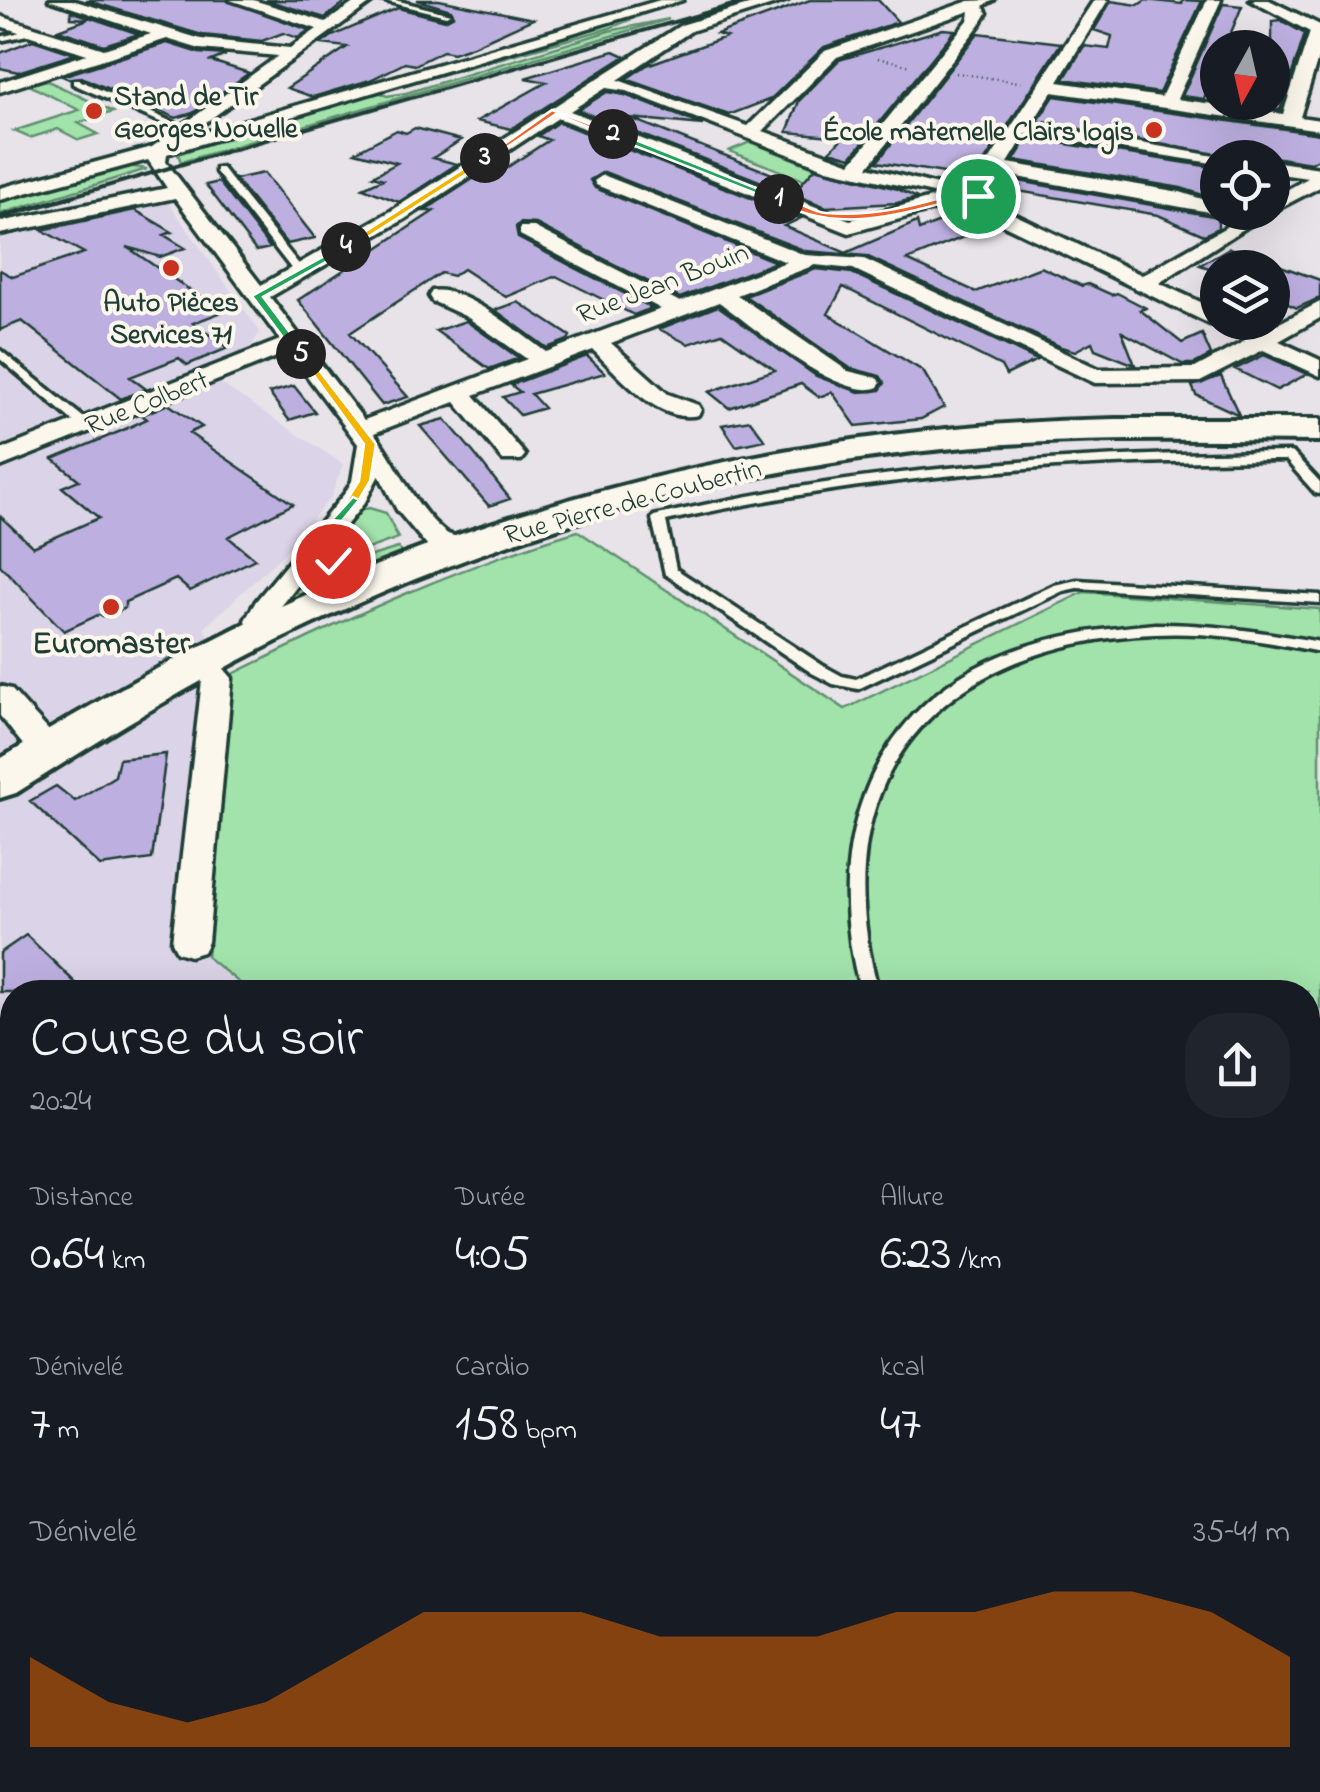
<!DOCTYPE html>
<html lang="fr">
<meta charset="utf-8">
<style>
body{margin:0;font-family:"Indie Flower",sans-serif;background:#20242c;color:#f1f3f6;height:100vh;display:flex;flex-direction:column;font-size:38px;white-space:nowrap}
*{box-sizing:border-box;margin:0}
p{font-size:32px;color:#9ea1a6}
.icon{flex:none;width:55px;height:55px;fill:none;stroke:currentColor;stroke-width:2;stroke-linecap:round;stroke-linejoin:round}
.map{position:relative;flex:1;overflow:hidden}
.side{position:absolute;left:0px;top:980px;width:1320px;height:812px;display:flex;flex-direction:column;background:#171b24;border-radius:40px 40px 0 0;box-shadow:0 10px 40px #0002}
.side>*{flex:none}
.needle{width:65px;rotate:188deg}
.fabs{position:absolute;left:1200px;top:30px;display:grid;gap:20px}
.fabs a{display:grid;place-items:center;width:90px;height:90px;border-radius:50%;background:#171b24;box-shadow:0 10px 40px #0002;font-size:50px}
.pin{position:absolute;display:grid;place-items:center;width:85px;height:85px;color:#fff;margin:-42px;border:5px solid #fff;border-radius:50%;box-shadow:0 2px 10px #0007}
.km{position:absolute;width:50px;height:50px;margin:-25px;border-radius:50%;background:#222;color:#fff;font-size:28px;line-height:50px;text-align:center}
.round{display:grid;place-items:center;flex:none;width:105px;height:105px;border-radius:40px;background:#20242c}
.summary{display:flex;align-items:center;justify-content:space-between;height:170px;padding:0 30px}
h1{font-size:55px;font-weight:600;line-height:75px}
.stats{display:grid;grid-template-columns:repeat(3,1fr);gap:15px;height:170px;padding:10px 30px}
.stats div{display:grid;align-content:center}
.stats b{font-size:50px;font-weight:600}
.stats small{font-size:28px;font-weight:400}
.stats p{font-size:28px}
.chart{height:280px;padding:20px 30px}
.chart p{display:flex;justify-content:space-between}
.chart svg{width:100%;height:180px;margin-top:10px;fill:#b45309;opacity:.7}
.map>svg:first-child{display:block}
</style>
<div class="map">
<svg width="1320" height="1792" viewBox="0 0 1320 1792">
<rect width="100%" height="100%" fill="#e8e2e9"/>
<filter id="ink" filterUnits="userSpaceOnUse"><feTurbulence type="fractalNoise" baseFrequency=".01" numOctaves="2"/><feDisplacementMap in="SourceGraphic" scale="20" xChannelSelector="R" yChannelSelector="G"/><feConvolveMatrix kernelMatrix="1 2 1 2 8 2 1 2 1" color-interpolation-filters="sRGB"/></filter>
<g filter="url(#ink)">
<path fill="#dbd3e7" d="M 165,198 L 260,332 L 248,351 L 268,365 L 220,383 L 343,464 L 331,497 L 282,555 L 204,628 L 231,675 L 207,956 L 251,992 L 12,992 L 12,1780 L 431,1780 L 441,1792 L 0,1792 L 0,232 Z"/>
<path fill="#a2e2ab" stroke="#609070" stroke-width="2.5" d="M 651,11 L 610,28 L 379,92 L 387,96 L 406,93 L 609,31 L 669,19 L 181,162 L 178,154 L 391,84 Z
M 46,80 L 113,112 L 78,123 L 98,134 L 79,140 L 58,129 L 30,138 L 14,131 L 79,110 L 29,85 Z
M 750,142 L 837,176 L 822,187 L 729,151 Z
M 127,166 L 147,169 L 0,214 L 0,199 Z
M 369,508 L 386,513 L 398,538 L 348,556 L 321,556 L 362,510 Z
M 578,531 L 845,709 L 1084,592 L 1320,609 L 1320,1792 L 441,1792 L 431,1780 L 1308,1780 L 1308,992 L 251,992 L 207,957 L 231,675 C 345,619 456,567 578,531 Z
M 398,548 L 407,560 L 308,600 L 299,598 L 295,586 L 312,564 L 352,562 Z"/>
<path fill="#bdb0e1" stroke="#1f3d34" stroke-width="2.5" d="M 85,0 L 226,0 L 309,30 L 298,38 L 283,33 L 262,41 L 202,35 Z
M 266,0 L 348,0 L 325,18 Z
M 417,0 L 439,0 L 533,19 L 473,46 L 453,53 L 443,51 L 415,65 L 405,63 L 370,80 L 313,97 L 287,88 L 347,47 L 321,44 L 332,36 L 398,8 L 445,20 L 454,15 L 451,10 Z
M 810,0 L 878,0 L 898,22 L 824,47 L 771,99 L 729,115 L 626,79 L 647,65 L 726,37 L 717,34 Z
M 1146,0 L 1182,4 L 1183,0 L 1202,1 L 1159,93 L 1064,79 L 1084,46 L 1109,49 L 1112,36 L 1094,30 L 1111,1 L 1138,5 Z
M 1223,4 L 1242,6 L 1225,47 L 1218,48 L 1218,62 L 1204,99 L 1182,96 Z
M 71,11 L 139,34 L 104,45 L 58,30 L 88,19 L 71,18 Z
M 1280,20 L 1305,34 L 1280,110 L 1228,102 L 1272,102 L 1272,21 Z
M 943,29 L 955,30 L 851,157 L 830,151 L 843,137 L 787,132 L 799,101 L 839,60 Z
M 978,33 L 1061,43 L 974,178 L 877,162 Z
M 33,40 L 75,54 L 18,72 L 0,68 L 0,53 Z
M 167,43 L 199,53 L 226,55 L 211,61 L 249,73 L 193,113 L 176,118 L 81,77 L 69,79 L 62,76 Z
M 614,51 L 625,56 L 511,129 L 477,121 L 547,82 L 525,78 Z
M 607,92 L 625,95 L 703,125 L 630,118 L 800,185 L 815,168 L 898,189 L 917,198 L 897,203 L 826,207 L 578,110 Z
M 1054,96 L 1320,134 L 1320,158 L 1311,163 L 1273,157 L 1230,158 L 1038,121 Z
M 558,122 L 801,218 L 784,226 L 846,253 L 917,222 L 919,230 L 948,219 L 976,232 L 907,260 L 976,292 L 1041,267 L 1082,286 L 1088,284 L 1112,295 L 1117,293 L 1146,308 L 1140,310 L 1182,343 L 1202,334 L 1211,355 L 1194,364 L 1182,364 L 1122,332 L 1135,365 L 1095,349 L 1092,342 L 1075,351 L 1061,347 L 866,256 L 806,251 L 604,172 L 590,180 L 595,188 L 776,262 L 680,298 L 536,224 L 520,223 L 516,227 L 518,238 L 652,308 L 634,315 L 556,276 L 506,297 L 463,269 L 453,276 L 441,273 L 350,333 L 408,397 L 382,405 L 298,300 L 434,211 L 424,211 L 485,171 L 497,174 L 549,140 L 538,136 Z
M 415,128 L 461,140 L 433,158 L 457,164 L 399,202 L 363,188 L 383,179 L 373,176 L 397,163 L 355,152 L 397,130 L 406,133 Z
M 1028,138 L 1218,168 L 1218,200 L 1181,188 L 1014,160 Z
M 264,173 L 315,238 L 287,244 L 235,179 Z
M 1003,178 L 1218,217 L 1218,228 L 1204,235 L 1158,215 L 1012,190 L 1020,186 L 1000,182 Z
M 219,182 L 270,248 L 256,251 L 206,185 Z
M 135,210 L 172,232 L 164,235 L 185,248 L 160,257 L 127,247 L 222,312 L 193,323 L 228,348 L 187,365 L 179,358 L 130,377 L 146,389 L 121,399 L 22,321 L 0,330 L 0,270 L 13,277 L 84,253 L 42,230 Z
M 1229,248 L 1271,262 L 1260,268 L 1218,268 L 1218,271 L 1200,265 Z
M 1272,263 L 1320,280 L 1320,298 L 1297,308 L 1272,297 Z
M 816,269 L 852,273 L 1037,360 L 1006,375 L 1001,366 L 843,287 L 828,314 L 923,371 L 944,407 L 921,419 L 856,426 L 832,392 L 819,397 L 801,384 L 729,408 L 709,392 L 775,370 L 722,333 L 688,344 L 659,329 L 718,306 L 816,376 L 859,392 L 880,390 L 885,383 L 880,376 L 850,368 L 745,296 Z
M 518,302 L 570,336 L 568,340 L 547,348 L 495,310 Z
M 466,321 L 519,358 L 489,369 L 436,331 Z
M 1264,355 L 1307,374 L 1277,390 L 1235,369 Z
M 587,356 L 605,373 L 531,394 L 544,408 L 520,415 L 503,397 L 520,392 L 511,385 Z
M 1221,376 L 1239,415 L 1196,395 L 1192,386 Z
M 294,386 L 315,412 L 289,420 L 269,393 Z
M 168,404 L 202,427 L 189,433 L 293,504 L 228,537 L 255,559 L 190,591 L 176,579 L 125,602 L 125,608 L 108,617 L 98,615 L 64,631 L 0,565 L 0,516 L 33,547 L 99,518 L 62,487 L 79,480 L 53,459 L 121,431 L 147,419 L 142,415 Z
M 445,419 L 473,452 L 510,499 L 489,506 L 420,426 Z
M 750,420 L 765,440 L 736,446 L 722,425 Z
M 166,754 L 152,859 L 100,866 L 30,801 L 56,786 L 75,801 L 115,776 L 119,759 Z
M 26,935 L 85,992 L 0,992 L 0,953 Z"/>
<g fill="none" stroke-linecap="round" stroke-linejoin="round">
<g stroke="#1f3d34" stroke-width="7">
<path id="lane" d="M 381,0 L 395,0 L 450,14 L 446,16 Z
M 33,29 L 36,33 L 0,41 L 0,37 Z
M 73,80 L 79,80 L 190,130 L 183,132 L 73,84 Z
M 216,168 L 222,168 L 305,272 L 305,276 L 297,276 L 216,172 Z
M 0,350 L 89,422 L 89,428 L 81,428 L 0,359 Z
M 1289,452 L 1293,453 L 1320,482 L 1320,494 L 1315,493 L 1286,460 C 1075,461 872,474 666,521 L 676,569 L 822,665 L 842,676 L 856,679 L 1054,585 L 1077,580 L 1320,595 L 1320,603 L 1077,588 L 1063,591 L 858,689 L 833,684 L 812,673 L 665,574 L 652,519 L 654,516 C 863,466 1075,454 1289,452 Z
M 1155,624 C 1212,624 1264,632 1320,642 L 1320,652 C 1265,641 1211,631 1154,634 C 941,644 818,776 879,992 L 861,992 C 822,858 862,715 998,657 C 1048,635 1102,629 1155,624 Z
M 1308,1565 L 1320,1571 L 1320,1599 L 1308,1593 Z"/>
</g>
<g stroke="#1f3d34" stroke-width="7">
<path id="street" d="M 49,0 L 72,0 L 201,39 L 290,48 L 317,29 L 230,0 L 253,0 L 326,22 L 358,0 L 375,0 L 184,138 L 660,0 L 683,0 L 167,154 L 166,162 L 261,285 L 391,211 L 681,25 L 765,0 L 788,0 L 691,31 L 618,80 L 748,126 L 825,51 L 969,1 L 994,0 L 983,6 L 987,13 L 981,23 L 868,167 L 968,193 L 1094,0 L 1108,0 L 1058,82 L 1161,97 L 1207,0 L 1221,0 L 1177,99 L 1283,114 L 1310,32 L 1250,0 L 1269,0 L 1320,25 L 1320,52 L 1300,117 L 1320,120 L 1320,130 L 1052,92 L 1032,124 L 1226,158 L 1218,158 L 1218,164 L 1026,134 L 1008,163 L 1180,192 L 1218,204 L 1218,212 L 1227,212 L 1225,215 L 1001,174 L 984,200 L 1142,275 L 1226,227 C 1237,210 1252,212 1270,212 L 1159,283 L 1218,310 L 1218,322 L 1226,324 L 1210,324 L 958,203 L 849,233 L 558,118 L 405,219 L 270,297 L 364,420 L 527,359 L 467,317 L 432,301 L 429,296 L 432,291 C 463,285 521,334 546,352 L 661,309 L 520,235 L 520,227 L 534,227 L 680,302 L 786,262 L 596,185 L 594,181 L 603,175 L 805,255 L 864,259 L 1099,369 L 1195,368 L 1245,341 L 1237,334 L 1240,329 L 1262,332 L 1320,302 L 1320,318 L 1279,341 L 1320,360 L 1320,376 L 1263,350 L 1200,382 L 1095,383 L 853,269 L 815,265 L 737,295 L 848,371 L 877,378 L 881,383 L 877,388 C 835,399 754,327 719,302 L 611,343 L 668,394 L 698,405 L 701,410 L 698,415 C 658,425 618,374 593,350 L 474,395 L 521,450 L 525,455 L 521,460 L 503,460 L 455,402 L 374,433 C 398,464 414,508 445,532 C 452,538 466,537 476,539 L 480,545 L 466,553 L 429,548 L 397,510 L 379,475 L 365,502 L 278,610 L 271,640 L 251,640 L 245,620 L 256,601 L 345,493 L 352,481 L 358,444 L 289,352 L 0,467 L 0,450 L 280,340 L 175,198 L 0,234 L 0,222 L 167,188 L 148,160 L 0,200 L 0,188 L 152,147 L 278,56 L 200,49 L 167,39 L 0,92 L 0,82 L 87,54 L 0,26 L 0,16 L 104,49 L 151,34 ZM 970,11 L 969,19 L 851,163 L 763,131 L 837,57 ZM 606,88 L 626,91 L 827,169 L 942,195 L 850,220 L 570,111 Z
M 1272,161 L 1320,168 L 1320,187 L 1272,212 L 1272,198 L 1308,178 L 1272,173 Z
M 203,654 L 214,657 L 232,678 L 208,942 L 203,952 L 190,956 L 177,952 L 172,942 L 202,680 L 188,664 L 192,657 Z
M 0,686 L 11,689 L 60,743 L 65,751 L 60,759 C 33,767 16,734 0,716 Z"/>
</g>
<g stroke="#1f3d34" stroke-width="8">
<path id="secondary" d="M 1116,419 L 1320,419 L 1320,441 C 1202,440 1083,437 965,447 C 739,466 516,528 312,624 C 209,672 112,732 16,793 L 0,798 L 0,759 C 91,704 183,652 279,607 C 541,486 828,425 1116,419 Z"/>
</g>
<path stroke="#1f3d34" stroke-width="2.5" stroke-dasharray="1 4" stroke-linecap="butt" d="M 878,58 L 911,66
M 956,73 L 1025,83"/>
<use href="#lane" fill="#fbf7ec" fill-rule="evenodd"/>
<use href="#street" fill="#fbf7ec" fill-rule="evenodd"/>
<use href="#secondary" fill="#fbf7ec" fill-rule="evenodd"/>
<path stroke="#1f3d34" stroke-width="4" d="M 62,199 L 750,0"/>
<path stroke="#1f3d34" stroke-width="5" d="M 0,217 L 71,197"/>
<path stroke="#1f3d34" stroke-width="2.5" stroke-dasharray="1 4" stroke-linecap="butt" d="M 170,163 L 176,171"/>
</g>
</g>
<path fill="#f0652b" stroke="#fff" stroke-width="2.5" d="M 960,193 L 983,196 L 970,202 L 960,198 C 898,216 832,235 774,199 C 790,194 809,212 826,213 C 874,217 915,205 960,193 Z"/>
<path fill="#22a559" stroke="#fff" stroke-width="2.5" d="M 610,132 L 616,132 L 783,199 L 775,201 L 610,136 Z"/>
<path fill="#f0652b" stroke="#fff" stroke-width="2.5" d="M 552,110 L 617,134 L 610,136 L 556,114 L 488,160 L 482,160 Z"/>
<path fill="#f5b400" stroke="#fff" stroke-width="2.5" d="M 485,155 L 488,160 L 349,249 L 341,247 Z"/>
<path fill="#22a559" stroke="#fff" stroke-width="2.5" d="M 346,244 L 349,249 L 263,297 L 306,354 L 297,356 L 252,296 Z"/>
<path fill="#f5b400" stroke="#fff" stroke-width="2.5" d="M 297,352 L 305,352 L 376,444 L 370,481 L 357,503 L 347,500 L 359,481 L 364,444 Z"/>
<path fill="#22a559" stroke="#fff" stroke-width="2.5" d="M 353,497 L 359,500 L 313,556 L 338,559 L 338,564 L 299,562 L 299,556 Z"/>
<g fill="#c8321e" stroke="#fbf7ec" stroke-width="4">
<circle cx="94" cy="111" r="10"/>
<circle cx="1154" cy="130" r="10"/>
<circle cx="171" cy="268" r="10"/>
<circle cx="111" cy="607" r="10"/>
</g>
<g text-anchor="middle" stroke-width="8" stroke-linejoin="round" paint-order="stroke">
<g font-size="28" font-weight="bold" fill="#1f3d34" stroke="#fbf7ec" text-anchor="start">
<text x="114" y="105">Stand de Tir<tspan x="114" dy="32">Georges Nouelle</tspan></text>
<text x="1134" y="140" text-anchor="end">École maternelle Clairs logis</text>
<text x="171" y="311" text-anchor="middle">Auto Pièces<tspan x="171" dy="32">Services 71</tspan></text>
</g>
<g font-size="28" fill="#1f3d34" stroke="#fbf7ec">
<text transform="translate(662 282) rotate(-21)" y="10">Rue Jean Bouin</text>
<text transform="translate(146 401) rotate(-22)" y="10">Rue Colbert</text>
<text transform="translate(632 500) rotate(-15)" y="10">Rue Pierre de Coubertin</text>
</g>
<g font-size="32" font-weight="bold" fill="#1f3d34" stroke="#fbf7ec">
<text x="111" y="653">Euromaster</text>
</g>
</g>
</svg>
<div class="fabs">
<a><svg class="needle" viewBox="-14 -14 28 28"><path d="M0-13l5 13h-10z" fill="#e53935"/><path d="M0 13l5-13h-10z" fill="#9ea1a6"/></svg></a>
<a><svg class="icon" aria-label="locate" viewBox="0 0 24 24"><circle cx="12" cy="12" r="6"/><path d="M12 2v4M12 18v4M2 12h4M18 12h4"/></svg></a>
<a><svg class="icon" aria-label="layers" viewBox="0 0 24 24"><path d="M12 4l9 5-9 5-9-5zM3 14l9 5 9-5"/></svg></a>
</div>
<div class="pin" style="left:978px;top:196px;background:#1e9e55"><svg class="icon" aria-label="arrive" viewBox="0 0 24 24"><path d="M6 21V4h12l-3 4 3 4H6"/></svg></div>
<div class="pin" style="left:333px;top:561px;background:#d93025"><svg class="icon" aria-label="check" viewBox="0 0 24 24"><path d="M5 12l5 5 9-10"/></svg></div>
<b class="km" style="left:779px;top:199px">1</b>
<b class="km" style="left:613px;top:134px">2</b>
<b class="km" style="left:485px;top:158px">3</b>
<b class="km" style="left:346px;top:247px">4</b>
<b class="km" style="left:301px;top:354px">5</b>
<section class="side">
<div class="summary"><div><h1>Course du soir</h1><p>20:24</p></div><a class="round"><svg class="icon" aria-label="share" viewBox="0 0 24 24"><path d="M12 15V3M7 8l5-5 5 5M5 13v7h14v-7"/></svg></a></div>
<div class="stats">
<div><p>Distance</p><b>0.64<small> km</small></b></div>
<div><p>Durée</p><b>4:05</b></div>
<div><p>Allure</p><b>6:23<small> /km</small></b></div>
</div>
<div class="stats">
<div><p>Dénivelé</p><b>7<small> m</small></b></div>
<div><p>Cardio</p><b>158<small> bpm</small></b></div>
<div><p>kcal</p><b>47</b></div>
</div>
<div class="chart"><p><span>Dénivelé</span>35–41 m</p>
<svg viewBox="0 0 160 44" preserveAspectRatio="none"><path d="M0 44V22L10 33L20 38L30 33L40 22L50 11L60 11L70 11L80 17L90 17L100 17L110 11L120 11L130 6L140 6L150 11L160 22V44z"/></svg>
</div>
</section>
</div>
